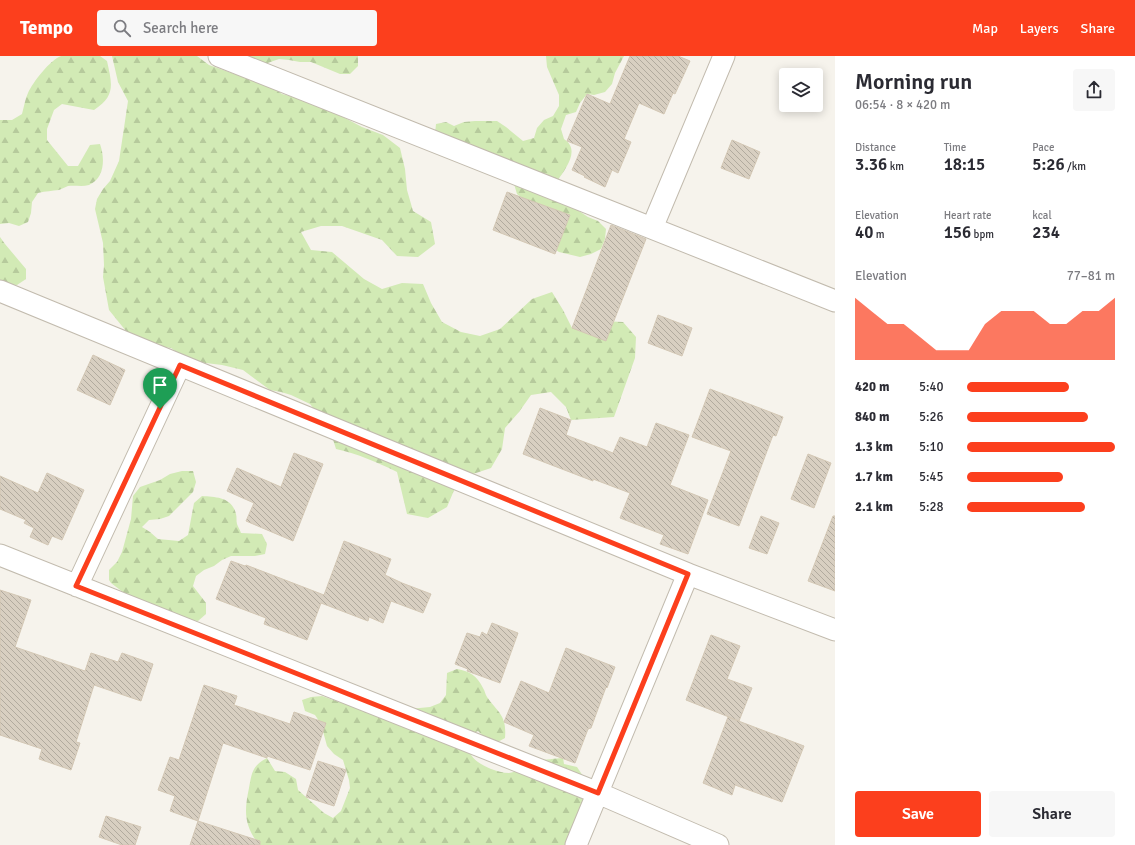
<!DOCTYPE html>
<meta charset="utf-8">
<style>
body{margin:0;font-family:Signika,sans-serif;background:#f7f7f7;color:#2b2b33;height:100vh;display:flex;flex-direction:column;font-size:15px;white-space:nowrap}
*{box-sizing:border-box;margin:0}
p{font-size:13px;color:#7c7c81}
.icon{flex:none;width:22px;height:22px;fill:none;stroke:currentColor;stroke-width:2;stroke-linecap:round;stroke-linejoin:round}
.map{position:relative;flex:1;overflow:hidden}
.sheet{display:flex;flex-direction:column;background:#fff;width:300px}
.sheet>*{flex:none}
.buttons{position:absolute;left:779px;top:12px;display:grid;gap:8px}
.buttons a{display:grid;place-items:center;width:44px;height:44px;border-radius:4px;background:#fff;box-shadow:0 2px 10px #0003;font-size:20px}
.pin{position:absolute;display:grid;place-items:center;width:34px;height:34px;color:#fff;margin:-41px -17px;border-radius:50% 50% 50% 0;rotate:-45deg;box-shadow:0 0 4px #0007}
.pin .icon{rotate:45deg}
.round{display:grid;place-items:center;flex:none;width:42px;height:42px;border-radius:4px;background:#f7f7f7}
.head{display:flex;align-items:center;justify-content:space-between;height:68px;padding:0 20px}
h1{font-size:22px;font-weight:600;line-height:30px}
.figures{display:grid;grid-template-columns:repeat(3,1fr);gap:6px;height:68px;padding:4px 20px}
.figures div{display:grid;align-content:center}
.figures b{font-size:17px;font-weight:600}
.figures small{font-size:11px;font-weight:400}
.figures p{font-size:11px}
.chart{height:112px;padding:8px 20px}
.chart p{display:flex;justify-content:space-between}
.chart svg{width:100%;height:72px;margin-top:4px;fill:#fc3f1d;opacity:.7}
.primary-button{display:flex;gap:8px;margin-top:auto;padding:8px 20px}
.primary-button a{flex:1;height:46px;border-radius:4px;background:#fc3f1d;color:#fff;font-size:16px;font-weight:600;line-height:46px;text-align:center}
.primary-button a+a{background:#f7f7f7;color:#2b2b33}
ul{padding:0 20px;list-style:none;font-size:13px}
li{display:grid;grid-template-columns:64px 48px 1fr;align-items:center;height:30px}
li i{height:10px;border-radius:5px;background:#fc3f1d}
header{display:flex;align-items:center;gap:24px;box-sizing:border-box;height:56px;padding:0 20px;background:#fc3f1d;color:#fff}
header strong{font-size:19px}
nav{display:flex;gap:22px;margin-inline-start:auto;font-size:14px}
.search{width:280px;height:36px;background:#f7f7f7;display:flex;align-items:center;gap:10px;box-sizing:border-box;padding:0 14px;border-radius:4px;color:#7c7c81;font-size:15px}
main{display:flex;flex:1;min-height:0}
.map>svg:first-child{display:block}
</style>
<header>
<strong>Tempo</strong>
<div class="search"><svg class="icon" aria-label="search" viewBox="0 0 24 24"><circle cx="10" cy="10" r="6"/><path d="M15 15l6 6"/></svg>Search here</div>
<nav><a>Map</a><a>Layers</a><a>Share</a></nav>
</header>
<main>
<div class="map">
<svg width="835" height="789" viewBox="0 0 835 789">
<defs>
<pattern id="forest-firs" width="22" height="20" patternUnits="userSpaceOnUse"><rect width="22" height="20" fill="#d2eab5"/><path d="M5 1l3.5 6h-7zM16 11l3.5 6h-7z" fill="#b6ca9c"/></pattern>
<pattern id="building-back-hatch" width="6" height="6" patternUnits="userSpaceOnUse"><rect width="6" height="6" fill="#d8cfc1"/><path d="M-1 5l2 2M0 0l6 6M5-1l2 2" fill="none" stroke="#b1aa9e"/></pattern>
</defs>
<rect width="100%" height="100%" fill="#f6f3ec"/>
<path fill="url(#forest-firs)" d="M 61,0 L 100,0 L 107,5 C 112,28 116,40 94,54 L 62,48 L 54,54 L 47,73 L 47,84 L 68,110 L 78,110 L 90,89 L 100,88 C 105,102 105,122 89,129 C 82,131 75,129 68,130 C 65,131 62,133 59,134 C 52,135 46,135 38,137 L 32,146 L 31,157 L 28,166 L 19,170 L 9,167 L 0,168 L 0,64 L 12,64 L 22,58 C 24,51 25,43 28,37 C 33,26 50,4 61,0 Z
M 112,0 L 197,0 L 209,9 L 240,20 L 251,20 L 265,26 L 282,38 L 325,49 L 343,61 L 362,71 L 383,79 L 400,92 L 405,113 L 407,134 L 413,155 L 431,166 L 435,188 L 418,201 L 397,200 L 382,184 L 342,170 L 321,170 L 301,176 L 311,194 L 332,196 L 364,223 L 382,233 L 402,227 L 423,228 L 431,247 L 442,266 L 461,276 L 480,280 L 500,273 L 532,243 L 552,236 L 563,254 L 572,272 L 582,274 L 601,265 L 623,266 L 636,281 L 635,302 L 614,361 L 571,364 L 566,351 L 551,336 L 531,339 L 519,356 L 505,372 L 502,393 L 491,412 L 470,419 L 455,432 L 447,451 L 428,462 L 407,458 L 397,416 C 377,406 358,398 336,393 L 330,374 L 324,365 L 310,348 L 291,339 L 281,336 L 270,334 L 243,314 L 222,309 L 189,305 L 171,292 L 150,289 L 130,280 L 109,254 L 103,221 L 104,209 L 103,187 L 95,153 L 97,143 L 103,133 L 110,125 L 119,105 L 128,45 L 118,26 Z
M 236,0 L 358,0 L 358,10 L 350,18 L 340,18 L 311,6 L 300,6 L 289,4 L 279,3 L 259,10 Z
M 546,0 L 624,0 L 615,17 L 612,28 L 605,36 L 594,39 L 587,38 L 580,47 L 576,56 L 566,59 L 561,73 L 564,83 C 581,94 565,113 558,124 L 565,138 L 579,155 L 588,161 L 598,165 L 606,173 L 605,183 L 601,193 L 591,198 L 580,201 L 559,196 L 550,190 L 534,152 L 517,138 L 514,128 L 435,78 L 436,68 L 446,66 L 454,70 L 464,66 L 475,65 L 497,65 L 506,71 L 523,85 L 534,82 L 537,72 L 544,64 L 553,60 L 559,50 L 559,39 L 547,11 Z
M 0,181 L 5,188 L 26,213 L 26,223 L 17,229 L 0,228 Z
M 182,415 L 193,415 L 196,426 L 193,436 L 169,460 L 160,463 L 149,464 L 142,471 L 150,476 L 158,483 L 179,485 L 188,479 L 194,447 L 202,440 C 216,441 232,441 236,458 C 237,461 236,465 237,468 C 238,471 240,474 241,477 L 262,478 L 267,488 L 265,498 L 255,500 L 231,500 L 222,504 L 214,510 L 204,514 L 196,520 L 193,530 L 206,547 L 206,558 L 198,565 L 187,564 L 157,554 L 138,542 L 128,540 L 111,527 L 109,524 L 109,514 L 117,506 L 122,496 L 131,463 L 133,440 L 140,431 L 160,424 L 170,418 Z
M 457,613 C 470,615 477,620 483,632 C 485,635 485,638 487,641 C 498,657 507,659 505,682 L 496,687 L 486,683 L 478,675 L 469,679 C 466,699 473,705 491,713 C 497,715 503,717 509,717 C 520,715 529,708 538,705 C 545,703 555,703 563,702 L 564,708 L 577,711 L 583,720 L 588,742 L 576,789 L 259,789 C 244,769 244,756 249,732 C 252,716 252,710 267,702 L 275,715 L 285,716 L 296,723 L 298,734 L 324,757 L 333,762 L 341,755 L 350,732 L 349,724 L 343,704 L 334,698 L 327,690 L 321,668 L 315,659 L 305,655 L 302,644 L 311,641 L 322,640 L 342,647 L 353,648 L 409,653 L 430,651 L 440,647 L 446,639 L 447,617 Z"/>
<path fill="url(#building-back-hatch)" stroke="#d3c7b4" d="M 630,0 L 678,0 L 690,5 L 675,38 L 673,37 L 664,58 L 639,47 L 624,83 L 631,86 L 618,117 L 612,114 L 605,131 L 584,121 L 585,120 L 572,114 L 582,91 L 567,85 L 587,38 L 610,48 Z
M 732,84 L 760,96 L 749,123 L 721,112 Z
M 507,136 L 570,159 L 555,198 L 493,174 Z
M 611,169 L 646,183 L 606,285 L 572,272 Z
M 658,259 L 692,272 L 682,300 L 648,287 Z
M 93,299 L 125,314 L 110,349 L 77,334 Z
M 710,333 L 783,361 L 776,380 L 773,379 L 739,470 L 707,458 L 731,395 L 692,381 Z
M 540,352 L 571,364 L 566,379 L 613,397 L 620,381 L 647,391 L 656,367 L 689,379 L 670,429 L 708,444 L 688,498 L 660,488 L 664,479 L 620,462 L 630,437 L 593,423 L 593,425 L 523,398 Z
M 294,397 L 323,408 L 293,485 L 246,465 L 254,447 L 227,435 L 237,412 L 281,431 Z
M 808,398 L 831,407 L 814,452 L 791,443 Z
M 47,417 L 84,434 L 62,484 L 52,480 L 48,489 L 30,481 L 34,472 L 24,467 L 26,464 L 0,453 L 0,420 L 38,437 Z
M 761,460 L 779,467 L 767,498 L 749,492 Z
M 833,460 L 835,460 L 835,535 L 808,525 Z
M 344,485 L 391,503 L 385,519 L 402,527 L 431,538 L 423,557 L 391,545 L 383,567 L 369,561 L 368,565 L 321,547 L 307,584 L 264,568 L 266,562 L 216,543 L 231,505 L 245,510 L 246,509 L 324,539 Z
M 0,534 L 31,544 L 15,591 L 85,615 L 91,597 L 118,606 L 122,597 L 153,608 L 141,645 L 94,629 L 76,686 L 80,687 L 71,714 L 39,703 L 42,693 L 0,679 Z
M 492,567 L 518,577 L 500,627 L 467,615 L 468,613 L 455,608 L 467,577 L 480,581 L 482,576 L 487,579 Z
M 711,579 L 740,590 L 727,623 L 752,632 L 739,665 L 686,644 Z
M 566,592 L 615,611 L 607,632 L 606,631 L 591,672 L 588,673 L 575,707 L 529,690 L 534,679 L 504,666 L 521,625 L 549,637 Z
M 204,629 L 237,640 L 234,649 L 290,668 L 294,656 L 326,667 L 310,714 L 267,700 L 267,702 L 223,687 L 198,765 L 170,755 L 175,740 L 158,734 L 170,701 L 179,704 Z
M 728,661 L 804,690 L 782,746 L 735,729 L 732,739 L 703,727 Z
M 318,705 L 346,714 L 334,750 L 306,741 Z
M 106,760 L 141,771 L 135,789 L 122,789 L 99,781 Z
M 198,765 L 260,785 L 260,789 L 190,789 Z"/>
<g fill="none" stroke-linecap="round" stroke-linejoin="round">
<g stroke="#c2bbae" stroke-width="23">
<path id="street" d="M 219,0 L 835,245
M 652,172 L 724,0
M 0,235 L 688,518 L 835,574
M 0,499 L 598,737 L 718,789
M 77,530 L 180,309
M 576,789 L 688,518"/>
</g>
<use href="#street" stroke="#fff" stroke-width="21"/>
</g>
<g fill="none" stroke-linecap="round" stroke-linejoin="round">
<g stroke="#fff" stroke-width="8">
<path id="route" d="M 180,309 L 688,518 L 598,737 L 76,530 Z"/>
</g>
<use href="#route" stroke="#fc3f1d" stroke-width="5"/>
</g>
</svg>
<div class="buttons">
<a><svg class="icon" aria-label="layers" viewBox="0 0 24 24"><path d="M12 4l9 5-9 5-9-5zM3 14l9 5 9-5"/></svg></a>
</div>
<div class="pin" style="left:160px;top:353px;background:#1e9e55"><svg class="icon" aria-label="arrive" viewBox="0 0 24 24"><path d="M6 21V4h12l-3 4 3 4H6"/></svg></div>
</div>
<section class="sheet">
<div class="head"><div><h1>Morning run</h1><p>06:54 · 8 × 420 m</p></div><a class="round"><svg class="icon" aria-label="share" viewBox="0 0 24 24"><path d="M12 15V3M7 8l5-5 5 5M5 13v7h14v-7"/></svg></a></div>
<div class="figures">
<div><p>Distance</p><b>3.36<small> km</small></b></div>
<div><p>Time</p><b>18:15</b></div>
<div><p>Pace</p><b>5:26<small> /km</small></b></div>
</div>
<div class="figures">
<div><p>Elevation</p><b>40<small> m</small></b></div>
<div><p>Heart rate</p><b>156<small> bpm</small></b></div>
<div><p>kcal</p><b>234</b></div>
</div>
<div class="chart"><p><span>Elevation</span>77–81 m</p>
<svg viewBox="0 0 160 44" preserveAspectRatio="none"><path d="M0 44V6L10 14L20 22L30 22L40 30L50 38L60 38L70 38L80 22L90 14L100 14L110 14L120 22L130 22L140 14L150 14L160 6V44z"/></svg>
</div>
<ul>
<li><b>420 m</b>5:40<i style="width:69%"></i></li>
<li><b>840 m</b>5:26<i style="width:82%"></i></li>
<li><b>1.3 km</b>5:10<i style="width:100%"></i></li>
<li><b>1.7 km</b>5:45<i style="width:65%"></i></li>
<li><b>2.1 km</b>5:28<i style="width:80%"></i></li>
</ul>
<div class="primary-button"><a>Save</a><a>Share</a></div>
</section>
</main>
